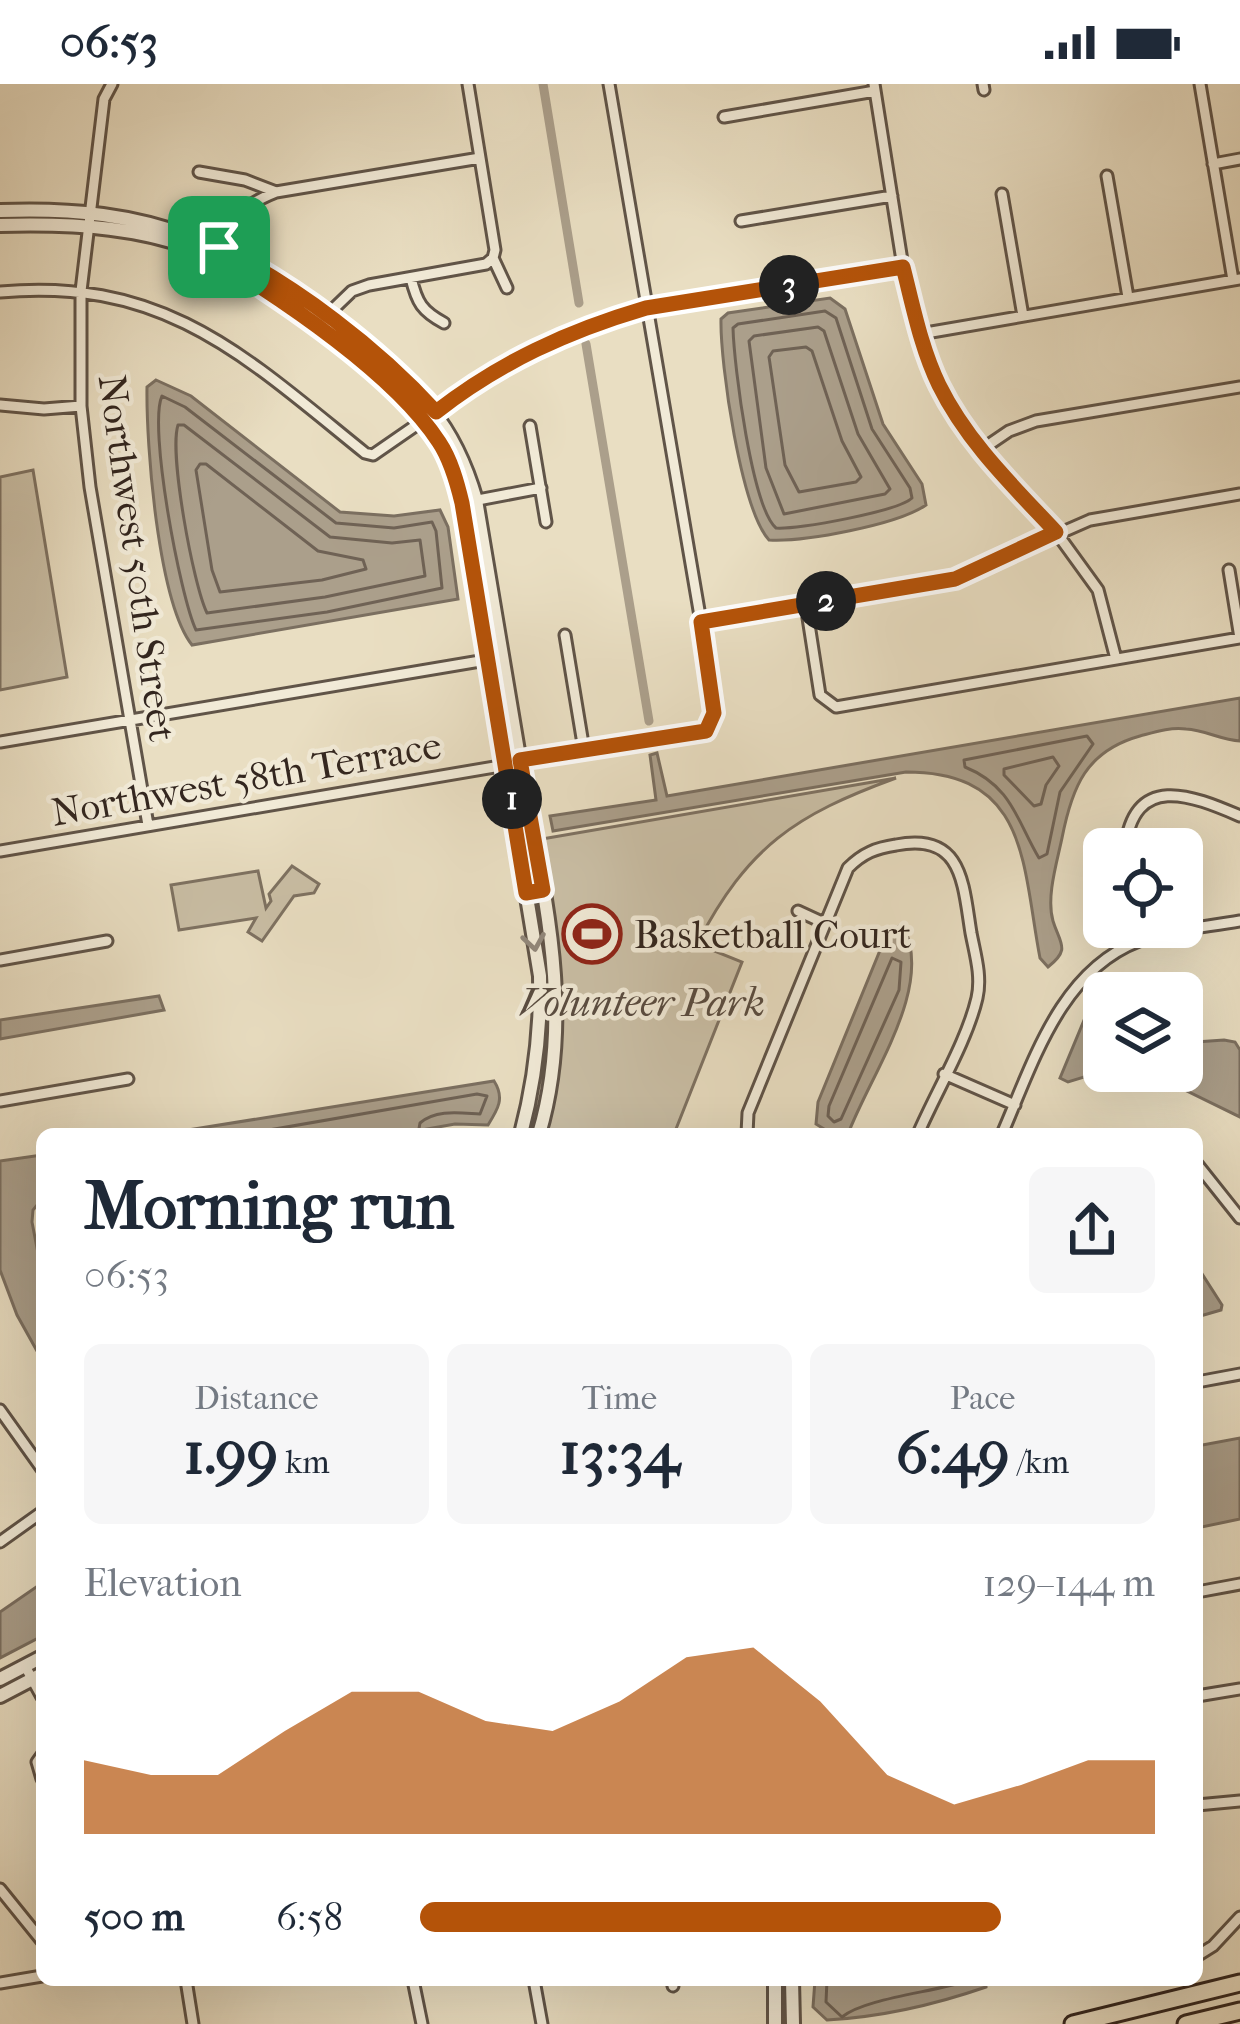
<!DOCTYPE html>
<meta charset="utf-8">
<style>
body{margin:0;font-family:"IM FELL French Canon",serif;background:#f6f6f7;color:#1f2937;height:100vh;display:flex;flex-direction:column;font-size:45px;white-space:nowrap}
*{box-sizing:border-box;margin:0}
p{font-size:39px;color:#747a83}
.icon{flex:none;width:66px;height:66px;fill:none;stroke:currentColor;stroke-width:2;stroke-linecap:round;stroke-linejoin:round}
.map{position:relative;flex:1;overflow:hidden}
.side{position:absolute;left:36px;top:1044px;width:1167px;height:858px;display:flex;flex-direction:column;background:#fff;border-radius:18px;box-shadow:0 12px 48px #0002}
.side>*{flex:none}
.controls{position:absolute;left:1083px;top:744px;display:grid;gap:24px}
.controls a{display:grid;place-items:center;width:120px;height:120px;border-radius:18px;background:#fff;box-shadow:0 12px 48px #0002;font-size:60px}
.pin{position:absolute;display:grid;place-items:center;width:102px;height:102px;color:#fff;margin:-51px;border-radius:24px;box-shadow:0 6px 18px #0006}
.km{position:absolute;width:60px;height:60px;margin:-30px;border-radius:50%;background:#222;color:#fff;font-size:33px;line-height:60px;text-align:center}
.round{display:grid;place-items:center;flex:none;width:126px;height:126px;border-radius:18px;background:#f6f6f7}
.overview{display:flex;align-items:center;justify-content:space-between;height:204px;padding:0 48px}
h1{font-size:66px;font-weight:700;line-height:90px}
.stats{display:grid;grid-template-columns:repeat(3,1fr);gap:18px;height:204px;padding:12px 48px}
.stats div{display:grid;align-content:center;border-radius:18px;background:#f6f6f7;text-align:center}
.stats b{font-size:60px;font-weight:700}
.stats small{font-size:33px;font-weight:400}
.stats p{font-size:33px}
.chart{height:336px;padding:24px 48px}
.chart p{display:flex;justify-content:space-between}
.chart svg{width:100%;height:216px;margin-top:12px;fill:#b45309;opacity:.7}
ul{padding:0 48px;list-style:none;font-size:39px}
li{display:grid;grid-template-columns:192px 144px 1fr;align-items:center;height:90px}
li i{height:30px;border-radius:15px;background:#b45309}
.status{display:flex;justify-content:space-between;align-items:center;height:84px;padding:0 60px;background:#fff;direction:ltr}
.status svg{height:33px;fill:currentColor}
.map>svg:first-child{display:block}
</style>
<div class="status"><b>06:53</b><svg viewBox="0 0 49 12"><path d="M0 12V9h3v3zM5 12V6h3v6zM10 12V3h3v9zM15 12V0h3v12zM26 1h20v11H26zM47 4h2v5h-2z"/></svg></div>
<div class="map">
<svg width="1240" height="1940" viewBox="0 0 1240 1940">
<rect width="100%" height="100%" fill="#e9dec2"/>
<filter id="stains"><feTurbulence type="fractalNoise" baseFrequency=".00167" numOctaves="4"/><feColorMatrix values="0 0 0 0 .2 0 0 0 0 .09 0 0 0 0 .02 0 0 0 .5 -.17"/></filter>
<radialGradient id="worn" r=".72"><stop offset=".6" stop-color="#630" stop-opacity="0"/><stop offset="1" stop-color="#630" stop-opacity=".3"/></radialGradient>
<path fill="#cabfa6" stroke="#7e7262" stroke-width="3" d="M 33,386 L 67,593 L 0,606 L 0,393 Z
M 896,694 C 795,731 748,762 697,860 L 742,878 L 674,1050 L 545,1050 C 574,944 559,861 542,755 Z
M 292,782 L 319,800 L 314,809 L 294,812 L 262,857 L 248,848 L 256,834 L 179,846 L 171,801 L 258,787 L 266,824 L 271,817 L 269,810 Z"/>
<path fill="#ab9f8b" stroke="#7b6f60" stroke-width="3" d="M 830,214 L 845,225 L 883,340 L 922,400 L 926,421 C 897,441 804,458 769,456 C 741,425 720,280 721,235 L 728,229 Z
M 156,296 L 191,312 L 340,428 L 394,432 L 440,426 L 448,443 L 458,515 L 192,561 C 158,518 146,360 147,303 Z
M 1240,614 L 1240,657 C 1221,656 1205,646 1186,645 C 1170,643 1155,648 1140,652 C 1086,667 1072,703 1062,754 C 1057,778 1046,813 1053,837 C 1060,860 1071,865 1048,883 L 1040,874 C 1022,780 1029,688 906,688 L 553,747 L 550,732 L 656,716 L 650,671 L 657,669 L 667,712 Z
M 903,841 C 935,903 871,989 848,1050 L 832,1050 L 816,1040 L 818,1018 L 883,859 L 896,843 Z
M 159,912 L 164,926 L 0,955 L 0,936 Z
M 1104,914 L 1104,987 L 1068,998 L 1060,994 L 1092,917 Z
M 1224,956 L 1235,958 L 1240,966 L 1240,1033 L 1146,987 L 1182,987 L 1182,959 Z
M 494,997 C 505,1014 498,1025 488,1041 L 455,1040 L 399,1050 L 163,1050 Z
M 42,1071 L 42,1115 L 33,1126 L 32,1138 L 42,1190 L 42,1276 L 17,1231 L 0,1186 L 0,1077 Z
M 1197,1182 L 1222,1221 L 1221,1226 L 1197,1233 Z
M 1240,1354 L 1240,1435 L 1197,1444 L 1197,1362 Z
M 42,1499 L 42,1552 L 0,1574 L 0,1528 Z
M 815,1896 L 986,1896 L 986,1903 C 934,1921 882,1933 827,1936 L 813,1923 Z"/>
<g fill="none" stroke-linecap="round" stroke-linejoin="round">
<path stroke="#6f6255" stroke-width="3" d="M 825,227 L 836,234 L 872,345 L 910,404 L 912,414 C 899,427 797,446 776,444 C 752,423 734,282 733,244 L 738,240 Z
M 818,243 L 824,247 L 858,350 L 890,405 L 885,410 L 784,430 L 766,384 L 749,257 L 754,252 Z
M 806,263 L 812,267 L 842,357 L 861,393 L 856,398 L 799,408 L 785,381 L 769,273 L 773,267 Z
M 162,312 L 185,323 L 336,439 L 394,444 L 432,438 L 436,447 L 442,504 L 327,528 L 196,546 C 180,512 148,342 162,312 Z
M 178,341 L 184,341 L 330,453 L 392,459 L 420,456 L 425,492 L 325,513 L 207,529 C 193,500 169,369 178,341 Z
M 200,380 L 206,380 L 318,467 L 363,476 L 366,485 L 322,496 L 220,508 L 212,486 L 196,386 Z
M 1087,652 L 1093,660 L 1060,708 L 1047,770 L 1039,774 C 1017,737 1012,702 965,683 L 964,676 Z
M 1053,673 L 1059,682 L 1046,701 L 1041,720 L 1034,722 L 1004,691 L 1004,685 Z
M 892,874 L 901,878 L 899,906 L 841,1035 L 834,1038 L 828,1032 L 829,1022 Z
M 246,1050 L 477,1010 L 487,1012 L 480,1030 C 460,1029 436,1025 420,1039 L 418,1050
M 827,1896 L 826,1918 L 842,1933 C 865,1914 936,1908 970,1896"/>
<path stroke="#ab9f8b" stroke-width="9" d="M 543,0 L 579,219
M 586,260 L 649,637"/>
<g stroke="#605448" stroke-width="15">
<path id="minor" d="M 112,0 L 104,15 L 81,207 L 81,322 L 90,403 L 148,741
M 468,0 L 495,166 L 493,174 L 507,204
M 874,0 L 903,183 L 920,250 L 938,298 L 963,344 L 1056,448 L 1098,506 L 1116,575
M 983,0 L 984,6
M 1200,0 L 1233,196
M 724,33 L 875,7
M 1213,80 L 1240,75
M 199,88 L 245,96 L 276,108 L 480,74
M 1107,92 L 1128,213
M 1002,110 L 1023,232
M 741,137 L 892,112
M 216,169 C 234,135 238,123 276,108
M 411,194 C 417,219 422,227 444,239
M 0,208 C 165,193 246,273 365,369 L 373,371 L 512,275 L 559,252 L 645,224 L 903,183
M 323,235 L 352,207 L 369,201 L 486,180 L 493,174
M 920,250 L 1240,195
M 0,321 L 44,325 L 81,322
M 530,342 L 546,438
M 981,366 L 1009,347 L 1036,337 L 1240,303
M 462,419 L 541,404
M 806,521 L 820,611 L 836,623 L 1240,554 L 1229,486
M 701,538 L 955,495 L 1090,436 L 1240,410
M 565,551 L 584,666
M 0,658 L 492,575
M 1125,765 C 1134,688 1191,711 1240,732
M 0,767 L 706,647 L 712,639 L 701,538 L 609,0
M 798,827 L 824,839
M 0,876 L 107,857
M 944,990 L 1015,1021
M 0,1017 L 128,995
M 747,1050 L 748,1029 L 848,784 C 863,769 876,764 896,761 C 963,748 963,800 971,849 C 975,870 982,892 977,914 C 967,957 936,1008 918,1050
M 1002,1050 C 1033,979 1060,887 1139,857 C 1170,845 1207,843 1240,837
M 1197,1080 L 1240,1134
M 1197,1298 L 1240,1290
M 0,1326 L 42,1385
M 0,1458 L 42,1428
M 1197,1508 L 1240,1500
M 25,1582 L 42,1613
M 1197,1612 L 1240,1605
M 42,1671 L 37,1678 L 42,1695
M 1197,1721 L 1240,1717
M 0,1805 L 42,1857
M 1197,1872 L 1213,1862 L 1240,1833
M 186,1896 L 193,1940
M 413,1896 L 422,1940
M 534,1896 L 542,1940
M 672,1896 L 673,1902
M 0,1899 L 42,1892"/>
</g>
<g stroke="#605448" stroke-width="18">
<path id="tertiary" d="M 0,127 C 152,121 236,159 352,253 C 417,306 452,333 476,416 C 491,504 505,592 520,679 C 542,803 576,926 539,1050
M 0,141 C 71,139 150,142 215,174 C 275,203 406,304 440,359 C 451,378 457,398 462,419 L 540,892 C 541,948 535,997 521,1050
M 0,1595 L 42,1573
M 0,1612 L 42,1590
M 775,1896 L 775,1940
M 792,1896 L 793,1940"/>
</g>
<g stroke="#33261f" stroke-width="21">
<path id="primary" d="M 1073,1940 L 1240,1899
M 1186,1940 L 1240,1927"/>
</g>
<use href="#minor" stroke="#f1ead7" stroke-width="9"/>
<use href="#tertiary" stroke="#f1ead7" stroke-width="12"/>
<use href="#primary" stroke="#e9dec2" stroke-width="15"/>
</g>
<defs><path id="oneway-chevron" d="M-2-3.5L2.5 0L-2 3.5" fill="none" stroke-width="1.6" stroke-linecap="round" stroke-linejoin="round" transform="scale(3)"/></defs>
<use stroke="#92887b" href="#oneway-chevron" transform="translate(534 858) rotate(81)"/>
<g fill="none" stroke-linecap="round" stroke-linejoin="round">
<g stroke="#fff" stroke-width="24">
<path id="route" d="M 219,163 C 298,204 376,262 436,328 C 500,278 568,247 646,224 L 903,183 C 913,222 921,264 939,301 C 967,358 1013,402 1056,448 L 955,495 L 701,538 L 714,629 L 706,647 L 520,676 L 543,806 L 526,809 L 462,419 C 457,398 451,376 439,358 C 394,289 283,216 214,173 Z"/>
</g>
<use href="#route" stroke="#b45309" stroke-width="15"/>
</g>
<defs>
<g id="stadium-ring" transform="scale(3)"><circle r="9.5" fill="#f1ead7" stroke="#8f2418" stroke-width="1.5"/><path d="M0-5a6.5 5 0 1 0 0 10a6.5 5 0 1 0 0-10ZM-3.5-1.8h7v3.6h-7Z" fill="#8f2418"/></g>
</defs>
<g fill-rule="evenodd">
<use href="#stadium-ring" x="592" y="850"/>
</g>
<g text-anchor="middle" stroke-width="9" stroke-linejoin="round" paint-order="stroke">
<g font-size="39" fill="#33261f" stroke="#f1ead7">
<text transform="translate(138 474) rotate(82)" y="14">Northwest 50th Street</text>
<text transform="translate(246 694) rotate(-10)" y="14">Northwest 58th Terrace</text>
</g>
<g font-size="39" fill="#33261f" stroke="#f1ead7" text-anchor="start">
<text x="634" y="864">Basketball Court</text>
</g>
<g font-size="39" font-style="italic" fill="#594c41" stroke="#f1ead7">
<text x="642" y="932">Volunteer Park</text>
</g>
</g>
<rect width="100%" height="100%" filter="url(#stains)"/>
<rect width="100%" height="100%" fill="url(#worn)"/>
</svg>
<div class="controls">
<a><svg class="icon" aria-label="locate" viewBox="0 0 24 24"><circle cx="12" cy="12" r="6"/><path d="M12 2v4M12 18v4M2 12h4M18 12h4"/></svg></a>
<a><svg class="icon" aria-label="layers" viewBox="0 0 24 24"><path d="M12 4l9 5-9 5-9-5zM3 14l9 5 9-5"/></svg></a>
</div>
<div class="pin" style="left:219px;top:163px;background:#1e9e55"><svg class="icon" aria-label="arrive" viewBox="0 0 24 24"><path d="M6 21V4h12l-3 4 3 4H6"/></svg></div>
<b class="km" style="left:512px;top:715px">1</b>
<b class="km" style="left:826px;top:517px">2</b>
<b class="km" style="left:789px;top:201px">3</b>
<section class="side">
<div class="overview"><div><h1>Morning run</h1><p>06:53</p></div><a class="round"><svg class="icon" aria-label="share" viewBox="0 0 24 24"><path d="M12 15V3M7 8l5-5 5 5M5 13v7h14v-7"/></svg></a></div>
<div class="stats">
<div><p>Distance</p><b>1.99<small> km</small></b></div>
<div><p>Time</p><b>13:34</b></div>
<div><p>Pace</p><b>6:49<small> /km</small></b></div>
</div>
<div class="chart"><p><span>Elevation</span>129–144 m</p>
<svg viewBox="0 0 160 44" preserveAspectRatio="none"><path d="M0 44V29L10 32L20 32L30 23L40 15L50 15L60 21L70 23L80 17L90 8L100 6L110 17L120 32L130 38L140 34L150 29L160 29V44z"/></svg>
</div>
<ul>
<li><b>500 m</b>6:58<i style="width:79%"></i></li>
</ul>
</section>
</div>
